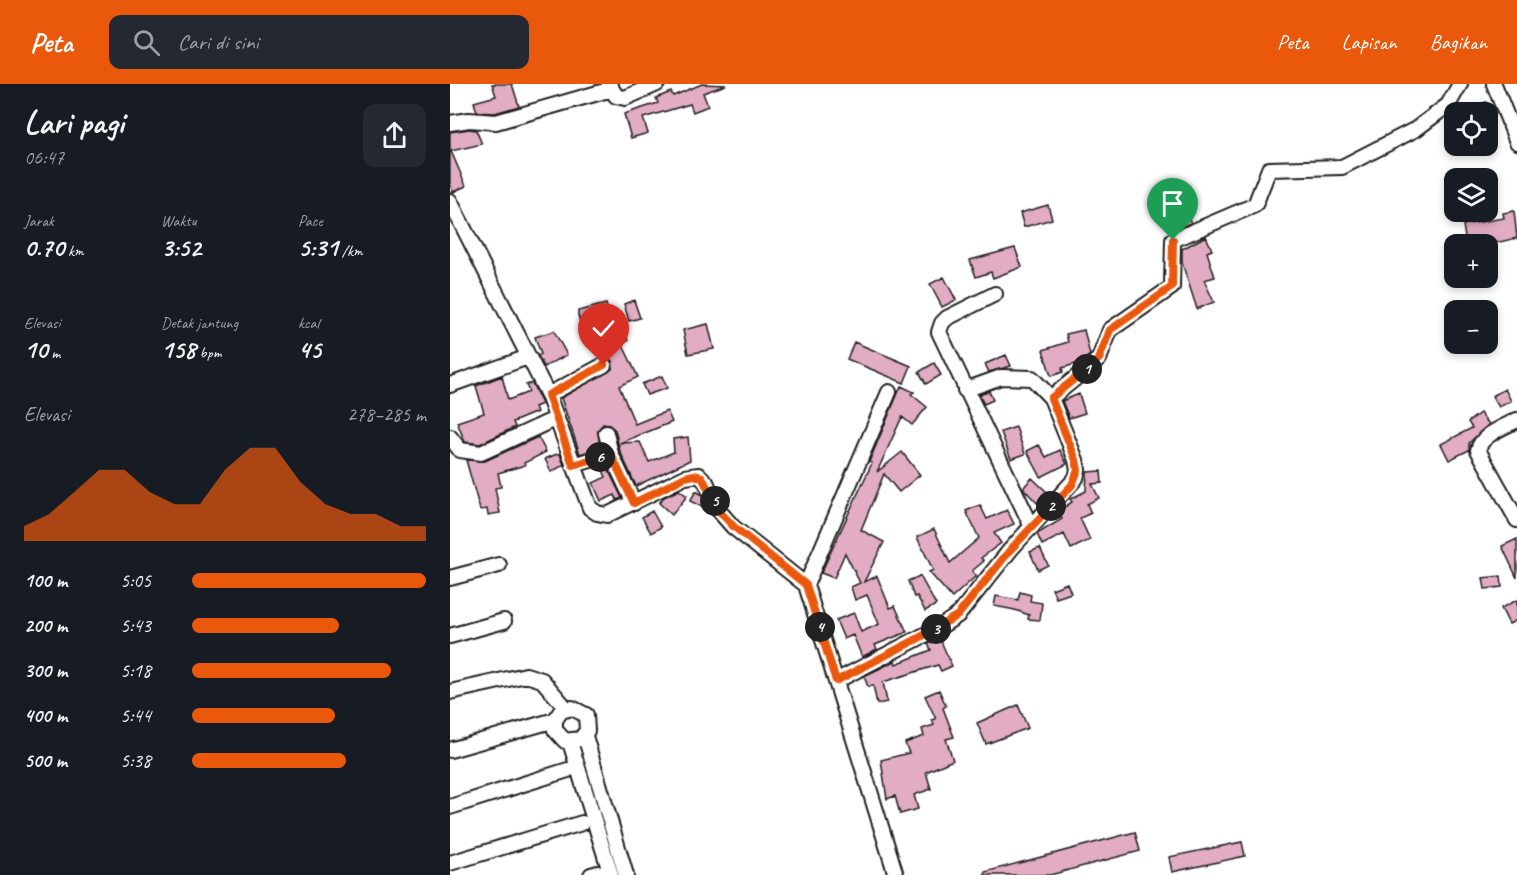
<!DOCTYPE html>
<html lang="id">
<meta charset="utf-8">
<style>
body{margin:0;font-family:Caveat,sans-serif;background:#242831;color:#f1f3f6;height:100vh;display:flex;flex-direction:column;font-size:22px;white-space:nowrap}
*{box-sizing:border-box;margin:0}
p{font-size:20px;color:#9ea1a6}
.icon{flex:none;width:33px;height:33px;fill:none;stroke:currentColor;stroke-width:2;stroke-linecap:round;stroke-linejoin:round}
.map{position:relative;flex:1;overflow:hidden}
.side{display:flex;flex-direction:column;background:#171b24;width:450px}
.side>*{flex:none}
.tools{position:absolute;left:994px;top:18px;display:grid;gap:12px}
.tools a{display:grid;place-items:center;width:54px;height:54px;border-radius:12px;background:#171b24;box-shadow:0 3px 9px #0003;font-size:30px}
.pin{position:absolute;display:grid;place-items:center;width:51px;height:51px;color:#fff;margin:-62px -26px;border-radius:50% 50% 50% 0;rotate:-45deg;box-shadow:0 0 6px #0007}
.pin .icon{rotate:45deg}
.km{position:absolute;width:30px;height:30px;margin:-15px;border-radius:50%;background:#222;color:#fff;font-size:16px;line-height:30px;text-align:center}
.round{display:grid;place-items:center;flex:none;width:63px;height:63px;border-radius:12px;background:#242831}
.headline{display:flex;align-items:center;justify-content:space-between;height:102px;padding:0 24px}
h1{font-size:33px;font-weight:600;line-height:45px}
.figures{display:grid;grid-template-columns:repeat(3,1fr);gap:9px;height:102px;padding:6px 24px}
.figures div{display:grid;align-content:center}
.figures b{font-size:26px;font-weight:600}
.figures small{font-size:16px;font-weight:400}
.figures p{font-size:16px}
.chart{height:168px;padding:12px 24px}
.chart p{display:flex;justify-content:space-between}
.chart svg{width:100%;height:108px;margin-top:6px;fill:#ea580c;opacity:.7}
ul{padding:0 24px;list-style:none;font-size:20px}
li{display:grid;grid-template-columns:96px 72px 1fr;align-items:center;height:45px}
li i{height:15px;border-radius:8px;background:#ea580c}
header{display:flex;align-items:center;gap:36px;box-sizing:border-box;height:84px;padding:0 30px;background:#ea580c;color:#fff}
header strong{font-size:28px}
nav{display:flex;gap:33px;margin-inline-start:auto;font-size:21px}
.search{width:420px;height:54px;background:#242831;display:flex;align-items:center;gap:15px;box-sizing:border-box;padding:0 21px;border-radius:12px;color:#9ea1a6;font-size:22px}
main{display:flex;flex:1;min-height:0}
.map>svg:first-child{display:block}
</style>
<header>
<strong>Peta</strong>
<div class="search"><svg class="icon" aria-label="search" viewBox="0 0 24 24"><circle cx="10" cy="10" r="6"/><path d="M15 15l6 6"/></svg>Cari di sini</div>
<nav><a>Peta</a><a>Lapisan</a><a>Bagikan</a></nav>
</header>
<main>
<section class="side">
<div class="headline"><div><h1>Lari pagi</h1><p>06:47</p></div><a class="round"><svg class="icon" aria-label="share" viewBox="0 0 24 24"><path d="M12 15V3M7 8l5-5 5 5M5 13v7h14v-7"/></svg></a></div>
<div class="figures">
<div><p>Jarak</p><b>0.70<small> km</small></b></div>
<div><p>Waktu</p><b>3:52</b></div>
<div><p>Pace</p><b>5:31<small> /km</small></b></div>
</div>
<div class="figures">
<div><p>Elevasi</p><b>10<small> m</small></b></div>
<div><p>Detak jantung</p><b>158<small> bpm</small></b></div>
<div><p>kcal</p><b>45</b></div>
</div>
<div class="chart"><p><span>Elevasi</span>278–285 m</p>
<svg viewBox="0 0 160 44" preserveAspectRatio="none"><path d="M0 44V38L10 33L20 24L30 15L40 15L50 24L60 29L70 29L80 15L90 6L100 6L110 20L120 29L130 33L140 33L150 38L160 38V44z"/></svg>
</div>
<ul>
<li><b>100 m</b>5:05<i style="width:100%"></i></li>
<li><b>200 m</b>5:43<i style="width:63%"></i></li>
<li><b>300 m</b>5:18<i style="width:85%"></i></li>
<li><b>400 m</b>5:44<i style="width:61%"></i></li>
<li><b>500 m</b>5:38<i style="width:66%"></i></li>
</ul>
</section>
<div class="map">
<svg width="1067" height="791" viewBox="0 0 1067 791">
<rect width="100%" height="100%" fill="#fff"/>
<filter id="ink" filterUnits="userSpaceOnUse"><feTurbulence type="fractalNoise" baseFrequency=".0167" numOctaves="2"/><feDisplacementMap in="SourceGraphic" scale="12" xChannelSelector="R" yChannelSelector="G"/><feConvolveMatrix kernelMatrix="1 2 1 2 8 2 1 2 1" color-interpolation-filters="sRGB"/></filter>
<g filter="url(#ink)">
<path fill="#e2acc4" stroke="#1c1c1c" stroke-width="1.5" d="M 42,0 L 62,0 L 69,22 L 45,29 L 27,28 L 24,18 L 46,12 Z
M 252,0 L 276,1 L 253,9 L 258,22 L 243,28 L 240,20 L 193,34 L 198,49 L 181,54 L 174,30 L 208,19 L 206,14 L 221,8 L 223,12 Z
M 1036,18 L 1040,28 L 1010,28 L 1010,27 Z
M 19,45 L 26,46 L 32,60 L 1,67 L 16,102 L 3,108 L 0,101 L 0,48 Z
M 598,121 L 602,135 L 574,143 L 570,129 Z
M 734,124 L 741,139 L 723,146 L 717,131 Z
M 1064,127 L 1067,154 L 1041,160 L 1016,160 L 1013,141 L 1054,134 L 1053,129 Z
M 756,152 L 762,166 L 757,168 L 765,193 L 754,196 L 764,218 L 747,225 L 732,179 L 732,165 Z
M 565,164 L 572,183 L 543,194 L 541,188 L 526,193 L 520,176 Z
M 494,193 L 506,216 L 492,223 L 480,200 Z
M 184,216 L 190,234 L 179,237 L 174,220 Z
M 156,220 L 161,241 L 172,238 L 178,257 L 172,259 L 188,293 L 169,302 L 185,340 L 217,327 L 222,338 L 170,359 L 190,358 L 199,378 L 224,368 L 223,355 L 238,353 L 240,376 L 186,402 L 170,367 L 165,346 L 159,341 L 153,340 L 148,346 L 150,364 L 130,370 L 111,314 L 162,285 L 162,277 L 157,273 L 157,265 L 160,265 L 154,243 L 133,250 L 128,231 L 128,227 Z
M 258,240 L 264,265 L 238,270 L 233,246 Z
M 634,246 L 640,271 L 629,279 L 612,284 L 613,288 L 601,292 L 593,266 L 618,258 L 616,250 Z
M 104,247 L 117,271 L 94,283 L 88,272 L 91,270 L 85,253 Z
M 404,258 L 461,282 L 454,299 L 397,275 Z
M 556,271 L 561,282 L 539,288 L 535,280 Z
M 484,279 L 491,291 L 476,300 L 469,288 Z
M 52,292 L 58,316 L 79,308 L 76,301 L 82,299 L 92,320 L 85,323 L 87,328 L 63,338 L 65,343 L 30,360 L 15,358 L 7,338 L 34,329 L 26,302 Z
M 212,292 L 217,304 L 197,311 L 192,300 Z
M 451,302 L 464,308 L 461,310 L 477,323 L 462,341 L 452,333 L 427,388 L 452,368 L 470,391 L 449,408 L 434,390 L 411,446 L 434,458 L 414,498 L 427,492 L 440,524 L 445,522 L 457,548 L 425,561 L 427,565 L 412,573 L 403,551 L 394,555 L 386,536 L 404,529 L 411,548 L 429,540 L 417,511 L 405,516 L 401,503 L 410,499 L 395,469 L 384,494 L 371,489 L 422,379 L 419,378 Z
M 1055,305 L 1061,317 L 1049,323 L 1042,312 Z
M 539,307 L 543,316 L 534,320 L 529,311 Z
M 629,310 L 635,329 L 619,334 L 612,317 Z
M 1030,329 L 1039,340 L 1019,359 L 1019,366 L 999,376 L 991,360 L 1022,344 L 1018,338 Z
M 566,343 L 575,370 L 561,375 L 551,348 Z
M 88,353 L 96,368 L 74,379 L 75,381 L 48,389 L 51,403 L 45,404 L 50,429 L 38,431 L 37,425 L 30,426 L 16,376 L 35,377 Z
M 589,361 L 596,373 L 610,366 L 617,380 L 591,393 L 577,367 Z
M 107,370 L 110,370 L 114,381 L 101,388 L 95,375 Z
M 156,381 L 172,414 L 167,416 L 165,411 L 151,417 L 143,399 L 156,393 L 151,382 Z
M 651,387 L 652,399 L 642,400 L 649,414 L 637,420 L 641,429 L 630,434 L 640,456 L 621,465 L 614,450 L 592,461 L 587,450 L 612,435 L 608,427 L 622,418 L 620,415 L 636,407 L 637,388 Z
M 582,394 L 597,408 L 587,419 L 573,404 Z
M 229,406 L 237,412 L 222,431 L 209,419 L 214,413 Z
M 246,407 L 251,410 L 255,417 L 252,423 L 240,417 Z
M 530,421 L 537,435 L 557,426 L 564,440 L 544,449 L 551,459 L 531,474 L 534,477 L 522,487 L 526,492 L 502,514 L 479,488 L 483,486 L 467,453 L 484,445 L 500,479 L 529,454 L 516,427 Z
M 202,427 L 211,443 L 201,449 L 192,433 Z
M 1067,455 L 1067,494 L 1052,462 Z
M 590,464 L 598,481 L 588,486 L 580,468 Z
M 470,492 L 486,521 L 475,527 L 467,512 L 464,513 L 458,497 Z
M 1051,492 L 1052,503 L 1035,505 L 1033,494 Z
M 617,499 L 621,509 L 606,514 L 602,505 Z
M 570,508 L 581,511 L 580,517 L 592,519 L 590,536 L 578,535 L 579,531 L 565,526 L 544,522 L 546,512 L 568,516 Z
M 1067,516 L 1067,536 L 1059,540 L 1051,524 Z
M 490,555 L 502,582 L 491,587 L 488,581 L 433,598 L 437,618 L 427,620 L 423,601 L 418,603 L 414,592 L 441,579 L 445,577 L 446,580 L 481,566 L 478,560 Z
M 489,606 L 496,622 L 493,624 L 504,653 L 496,655 L 503,676 L 476,688 L 481,705 L 464,711 L 468,725 L 450,730 L 445,712 L 437,715 L 431,676 L 459,669 L 455,659 L 474,652 L 472,645 L 484,641 L 482,636 L 486,635 L 475,612 Z
M 568,621 L 578,644 L 536,660 L 527,639 Z
M 685,748 L 690,767 L 600,791 L 535,791 L 535,788 Z
M 792,758 L 795,772 L 722,788 L 719,773 Z"/>
<g fill="none" stroke-linecap="round" stroke-linejoin="round">
<g stroke="#1c1c1c" stroke-width="18">
<path id="street" d="M 1044,0 L 1067,58
M 162,5 L 166,12 L 175,14 L 207,0
M 0,39 L 19,36 L 46,38 L 162,5 L 159,0
M 0,117 L 98,311 L 140,424 L 147,429 L 157,431 L 235,393 L 249,391 L 256,398 L 269,427 L 283,443 L 356,501 L 446,791
M 545,210 L 497,234 L 492,239 L 489,248 L 582,443
M 0,301 L 78,273
M 98,311 L 154,281
M 601,314 L 649,275 L 660,246 L 722,203 L 723,156 L 805,121 L 819,85 L 892,83 L 966,45 L 998,21 L 1010,0
M 1067,336 C 1054,343 1031,351 1028,366 L 1067,436
M 156,349 L 161,370 L 184,419
M 0,353 L 10,366 L 31,369 L 107,334
M 123,381 L 161,370
M 0,494 L 49,481
M 356,501 L 439,308
M 0,552 L 54,537
M 386,597 L 490,543 L 508,531 L 561,465 L 626,394 L 628,386 L 626,376 L 601,314 L 582,294 L 551,293 L 515,306
M 0,608 L 76,591 L 92,596 L 116,624
M 135,652 L 176,791
M 120,658 L 161,791
M 0,666 L 105,636 L 111,627 L 122,624 L 136,631 L 137,647 L 130,655 L 115,657 L 105,646 L 105,636
M 0,723 L 118,686
M 0,779 L 132,739
M 141,791 L 148,789"/>
</g>
<use href="#street" stroke="#fff" stroke-width="14"/>
</g>
</g>
<g fill="none" stroke-linecap="round" stroke-linejoin="round" filter="url(#ink)">
<g stroke="#fff" stroke-width="12">
<path id="route" d="M 154,281 L 98,311 L 123,381 L 161,370 L 184,419 L 235,393 L 244,391 L 252,393 L 269,427 L 284,443 L 356,501 L 386,597 L 469,554 L 508,531 L 561,465 L 622,401 L 628,386 L 626,376 L 601,314 L 649,275 L 660,246 L 722,203 L 723,156"/>
</g>
<use href="#route" stroke="#ea580c" stroke-width="8"/>
</g>
</svg>
<div class="tools">
<a><svg class="icon" aria-label="locate" viewBox="0 0 24 24"><circle cx="12" cy="12" r="6"/><path d="M12 2v4M12 18v4M2 12h4M18 12h4"/></svg></a>
<a><svg class="icon" aria-label="layers" viewBox="0 0 24 24"><path d="M12 4l9 5-9 5-9-5zM3 14l9 5 9-5"/></svg></a>
<a>+</a>
<a>−</a>
</div>
<div class="pin" style="left:723px;top:156px;background:#1e9e55"><svg class="icon" aria-label="arrive" viewBox="0 0 24 24"><path d="M6 21V4h12l-3 4 3 4H6"/></svg></div>
<div class="pin" style="left:154px;top:281px;background:#d93025"><svg class="icon" aria-label="check" viewBox="0 0 24 24"><path d="M5 12l5 5 9-10"/></svg></div>
<b class="km" style="left:637px;top:285px">1</b>
<b class="km" style="left:601px;top:422px">2</b>
<b class="km" style="left:486px;top:545px">3</b>
<b class="km" style="left:370px;top:543px">4</b>
<b class="km" style="left:265px;top:417px">5</b>
<b class="km" style="left:150px;top:373px">6</b>
</div>
</main>
